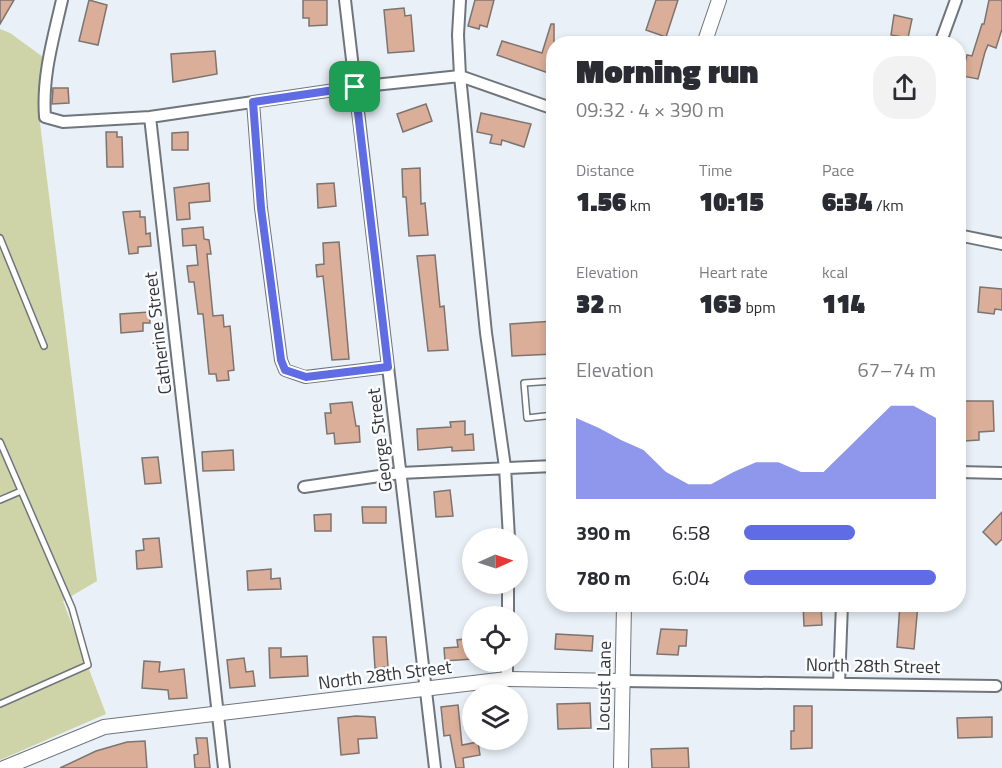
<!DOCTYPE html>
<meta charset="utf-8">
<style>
body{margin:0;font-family:"Titillium Web",sans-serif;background:#f2f2f3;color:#2b2b33;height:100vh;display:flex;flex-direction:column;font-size:22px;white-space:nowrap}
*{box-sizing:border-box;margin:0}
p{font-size:20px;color:#7c7c81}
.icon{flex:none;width:33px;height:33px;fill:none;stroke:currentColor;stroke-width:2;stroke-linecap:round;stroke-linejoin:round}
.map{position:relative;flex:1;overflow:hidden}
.drawer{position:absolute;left:546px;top:36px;width:420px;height:576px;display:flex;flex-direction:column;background:#fff;border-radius:24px;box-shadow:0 3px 9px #0003}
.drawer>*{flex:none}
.needle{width:39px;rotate:87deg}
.buttons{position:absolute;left:462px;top:528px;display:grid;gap:12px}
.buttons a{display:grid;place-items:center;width:66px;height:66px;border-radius:50%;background:#fff;box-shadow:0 3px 9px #0003;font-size:30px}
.pin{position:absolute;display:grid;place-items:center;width:51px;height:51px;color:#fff;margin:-26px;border-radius:12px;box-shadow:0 3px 9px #0006}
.round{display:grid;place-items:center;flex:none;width:63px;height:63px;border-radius:24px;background:#f2f2f3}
.headline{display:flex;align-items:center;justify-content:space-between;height:102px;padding:0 30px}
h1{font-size:33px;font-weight:800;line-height:45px}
.figures{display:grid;grid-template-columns:repeat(3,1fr);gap:9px;height:102px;padding:6px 30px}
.figures div{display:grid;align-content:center}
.figures b{font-size:26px;font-weight:800}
.figures small{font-size:16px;font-weight:400}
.figures p{font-size:16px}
.chart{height:168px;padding:12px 30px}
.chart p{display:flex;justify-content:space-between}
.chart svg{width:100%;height:108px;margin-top:6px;fill:#5f6ce3;opacity:.7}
ul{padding:0 30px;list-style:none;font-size:20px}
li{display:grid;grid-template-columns:96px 72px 1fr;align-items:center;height:45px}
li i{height:15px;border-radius:8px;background:#5f6ce3}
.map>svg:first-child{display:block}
</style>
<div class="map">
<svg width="1002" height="768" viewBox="0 0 1002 768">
<rect width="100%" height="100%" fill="#e9f0f7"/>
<path fill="#ced3a8" d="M 0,29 L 10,33 L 43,57 L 39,115 L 97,581 L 63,601 L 106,714 L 0,760 Z"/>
<path fill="#daae98" stroke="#7d7470" stroke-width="1.5" d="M 0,0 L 14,0 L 0,24 Z
M 89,0 L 107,5 L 98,45 L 79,41 Z
M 303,0 L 327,0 L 327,25 L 309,26 L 309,18 L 303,18 Z
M 475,0 L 494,0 L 487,27 L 480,25 L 479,29 L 468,26 Z
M 656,0 L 678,0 L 666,37 L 646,30 Z
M 989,0 L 1002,0 L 1002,29 L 996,48 L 988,45 L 985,52 L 978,79 L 962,76 L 967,55 L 972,56 L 982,24 L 984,24 Z
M 404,8 L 405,16 L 411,15 L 414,51 L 388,53 L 384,10 Z
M 894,15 L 912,19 L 908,38 L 891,35 Z
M 551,24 L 554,24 L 554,75 L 497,55 L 502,41 L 542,53 Z
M 215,51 L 217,74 L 173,82 L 171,54 Z
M 53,88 L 68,88 L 69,103 L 52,104 Z
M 426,104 L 432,121 L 403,132 L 397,114 Z
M 481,113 L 531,124 L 524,147 L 502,140 L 501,145 L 490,143 L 492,135 L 477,132 Z
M 106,132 L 117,132 L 117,137 L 122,137 L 123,167 L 107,167 Z
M 188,132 L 188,150 L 172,150 L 172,133 Z
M 420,168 L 421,204 L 425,203 L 428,235 L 409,236 L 406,197 L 403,197 L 402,169 Z
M 209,183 L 210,201 L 189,203 L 190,219 L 177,220 L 174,188 Z
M 334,183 L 336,206 L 318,208 L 317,184 Z
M 140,211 L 140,217 L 145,217 L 146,234 L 150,233 L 151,246 L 138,247 L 138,253 L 129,254 L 123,212 Z
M 203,227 L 204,239 L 209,240 L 211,254 L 207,254 L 213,316 L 223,315 L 224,327 L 230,326 L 234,370 L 228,371 L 229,380 L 217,381 L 216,374 L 209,374 L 203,314 L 198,314 L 194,282 L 189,282 L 187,266 L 198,265 L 196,245 L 183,246 L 182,229 Z
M 339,242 L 349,359 L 332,360 L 323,276 L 317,277 L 316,265 L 324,264 L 323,243 Z
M 435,255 L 440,307 L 444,306 L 448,350 L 428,351 L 417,256 Z
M 980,287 L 1002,289 L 1002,310 L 995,309 L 994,314 L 978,312 Z
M 149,312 L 150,323 L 143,323 L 143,331 L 121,333 L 120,314 Z
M 554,321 L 554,354 L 512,356 L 510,324 Z
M 963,401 L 993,401 L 994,431 L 979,432 L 979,440 L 964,441 Z
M 352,402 L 356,426 L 359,426 L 360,442 L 335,444 L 334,433 L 327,434 L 325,413 L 331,413 L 330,404 Z
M 465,421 L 465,435 L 473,434 L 474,450 L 452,451 L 452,447 L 418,450 L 417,429 L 451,427 L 450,422 Z
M 233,450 L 234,470 L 203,471 L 202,452 Z
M 158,457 L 161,483 L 145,484 L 142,458 Z
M 450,490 L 453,516 L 436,517 L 434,492 Z
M 362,507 L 386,507 L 386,523 L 363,523 Z
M 1002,512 L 1002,539 L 996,545 L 983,532 Z
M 331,514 L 331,531 L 315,531 L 314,515 Z
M 159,538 L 162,567 L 137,569 L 136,551 L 144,550 L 143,539 Z
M 271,569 L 271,579 L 280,578 L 281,589 L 248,590 L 247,571 Z
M 803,604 L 821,604 L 822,625 L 804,626 Z
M 900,604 L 918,604 L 914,649 L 897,647 Z
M 661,629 L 687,630 L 686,646 L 679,646 L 678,655 L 657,654 Z
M 556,634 L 593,636 L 592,651 L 555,649 Z
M 373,637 L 386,637 L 388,667 L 375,668 Z
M 471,638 L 472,659 L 445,661 L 444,648 L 458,647 L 457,640 Z
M 269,648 L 281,648 L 281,657 L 307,656 L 308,676 L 270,678 Z
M 244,658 L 246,672 L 253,671 L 255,686 L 230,688 L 227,660 Z
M 144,661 L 160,662 L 159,672 L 184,669 L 187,698 L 169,699 L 168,690 L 142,688 Z
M 590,703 L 591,728 L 558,729 L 557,704 Z
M 458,705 L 462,745 L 478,742 L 480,755 L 463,758 L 464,768 L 456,768 L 450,735 L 444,736 L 441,707 Z
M 794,706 L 812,706 L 812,748 L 791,749 L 791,731 L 794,731 Z
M 356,716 L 375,717 L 377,738 L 358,739 L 359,753 L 341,755 L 338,718 Z
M 992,717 L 992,737 L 958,738 L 957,718 Z
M 196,738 L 207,738 L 210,768 L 195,768 L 194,755 L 198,754 Z
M 145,741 L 147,768 L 60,768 L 96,751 L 127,742 Z
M 688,748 L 689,768 L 652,768 L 651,749 Z"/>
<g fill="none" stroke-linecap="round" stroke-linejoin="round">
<g stroke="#6f757c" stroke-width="8">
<path id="service" d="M 0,238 L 44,346
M 554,381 L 524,383 L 527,418 L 554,415
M 0,442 L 72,608 L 88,665 L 0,704
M 0,500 L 21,491"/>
</g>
<g stroke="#6f757c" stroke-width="14">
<path id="minor" d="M 62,0 C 53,40 42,76 45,117 L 63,122 L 150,117 L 355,87 L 460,76 L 554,109
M 345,0 L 435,768
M 460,0 L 458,35 L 460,76 L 486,333 L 505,467 L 509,538
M 940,44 L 956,0
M 253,102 L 261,208 L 281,360 L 285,370 L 305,377 L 388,367
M 150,117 L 224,768
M 958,235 L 1002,244
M 958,472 L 1002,473
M 304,487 L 400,473 L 554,466
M 508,616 L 508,584
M 507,679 L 507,662
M 622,681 L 996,686
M 839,684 L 842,604"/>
</g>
<g stroke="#6f757c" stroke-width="16">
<path id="tertiary" d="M 704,44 L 719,0
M 4,768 L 104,727 L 507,679 L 622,681
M 621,768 L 624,604"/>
</g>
<use href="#service" stroke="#fff" stroke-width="5"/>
<use href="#minor" stroke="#fff" stroke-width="10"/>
<use href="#tertiary" stroke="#fff" stroke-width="14"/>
</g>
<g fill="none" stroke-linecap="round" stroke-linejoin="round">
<g stroke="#fff" stroke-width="12">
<path id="route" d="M 355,87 L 388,367 L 306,377 L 285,370 L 281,360 L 261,208 L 253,102 Z"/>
</g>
<use href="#route" stroke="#5f6ce3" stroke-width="8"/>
</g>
<g text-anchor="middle" stroke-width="5" stroke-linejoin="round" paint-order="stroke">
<g font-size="18" fill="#343639" stroke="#fbfcfe">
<text transform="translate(158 333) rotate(-97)" y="6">Catherine Street</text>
<text transform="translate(380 440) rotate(-97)" y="6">George Street</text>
<text transform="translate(873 666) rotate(1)" y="6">North 28th Street</text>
<text transform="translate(385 675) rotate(-7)" y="6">North 28th Street</text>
<text transform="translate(604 686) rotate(-89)" y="6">Locust Lane</text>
</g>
</g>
</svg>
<div class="buttons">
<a><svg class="needle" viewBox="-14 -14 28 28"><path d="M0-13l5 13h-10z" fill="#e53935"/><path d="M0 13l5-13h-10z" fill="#7c7c81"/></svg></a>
<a><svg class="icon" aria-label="locate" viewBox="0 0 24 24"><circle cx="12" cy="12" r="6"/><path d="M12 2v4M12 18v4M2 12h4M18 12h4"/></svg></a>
<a><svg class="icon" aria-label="layers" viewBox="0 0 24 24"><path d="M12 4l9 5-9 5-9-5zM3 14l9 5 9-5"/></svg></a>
</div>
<div class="pin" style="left:355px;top:87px;background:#1e9e55"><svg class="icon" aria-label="arrive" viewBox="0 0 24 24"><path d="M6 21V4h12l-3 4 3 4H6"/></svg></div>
<section class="drawer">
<div class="headline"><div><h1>Morning run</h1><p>09:32 · 4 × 390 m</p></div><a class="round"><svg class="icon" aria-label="share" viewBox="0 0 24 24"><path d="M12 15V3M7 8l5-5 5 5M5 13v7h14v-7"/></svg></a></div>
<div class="figures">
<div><p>Distance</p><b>1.56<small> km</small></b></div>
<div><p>Time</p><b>10:15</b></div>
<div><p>Pace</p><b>6:34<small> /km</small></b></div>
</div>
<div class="figures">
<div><p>Elevation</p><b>32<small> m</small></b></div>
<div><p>Heart rate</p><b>163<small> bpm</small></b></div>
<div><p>kcal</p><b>114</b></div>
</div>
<div class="chart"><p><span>Elevation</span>67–74 m</p>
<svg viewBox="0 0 160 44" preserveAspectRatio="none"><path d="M0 44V11L10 15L20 20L30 24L40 33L50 38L60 38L70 33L80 29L90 29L100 33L110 33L120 24L130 15L140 6L150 6L160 11V44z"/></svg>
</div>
<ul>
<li><b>390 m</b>6:58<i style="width:58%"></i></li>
<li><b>780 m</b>6:04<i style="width:100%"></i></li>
</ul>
</section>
</div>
